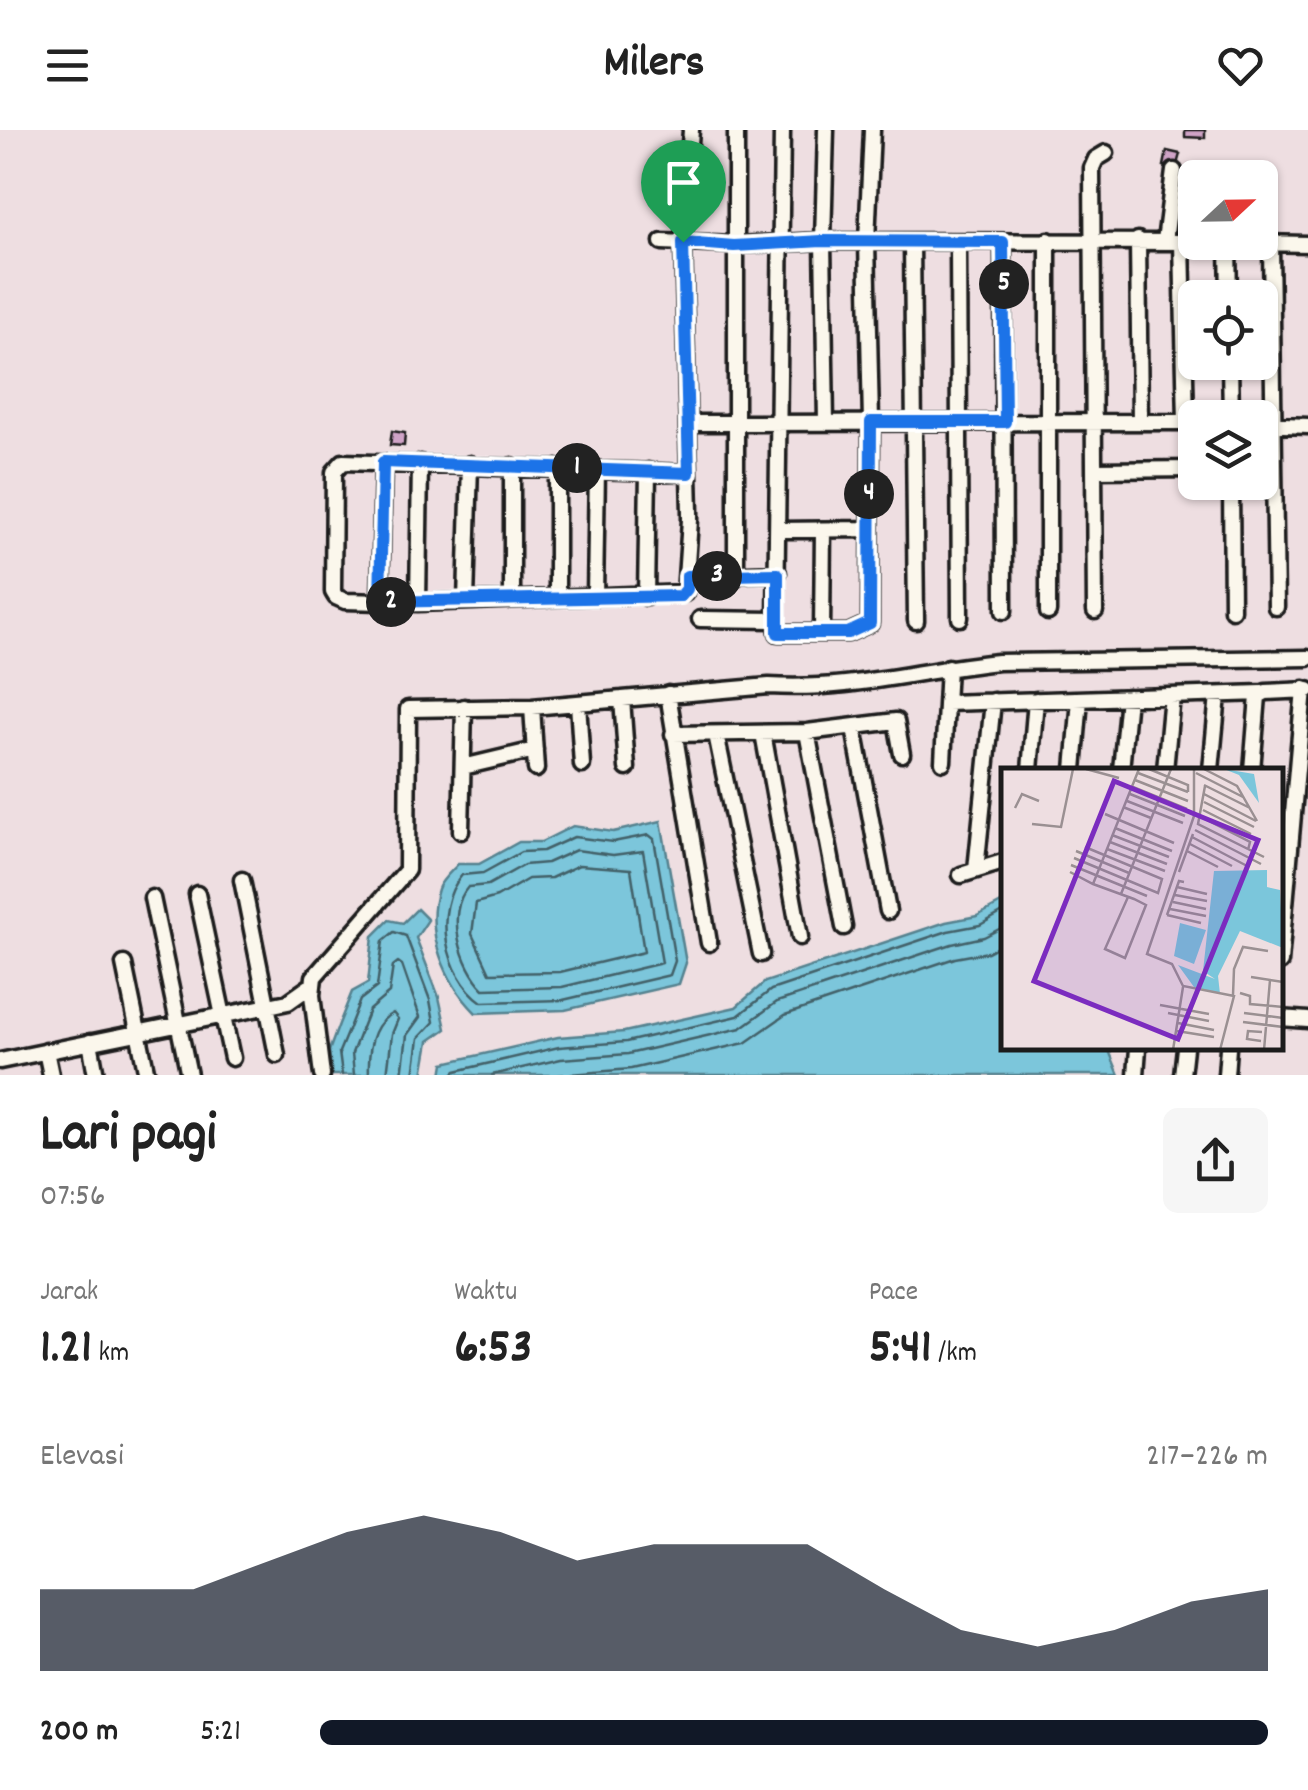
<!DOCTYPE html>
<html lang="id">
<meta charset="utf-8">
<style>
body{margin:0;font-family:Dekko,sans-serif;background:#f6f6f6;color:#222;height:100vh;display:flex;flex-direction:column;font-size:38px;white-space:nowrap}
*{box-sizing:border-box;margin:0}
p{font-size:32px;color:#767676}
.icon{flex:none;width:55px;height:55px;fill:none;stroke:currentColor;stroke-width:2;stroke-linecap:round;stroke-linejoin:round}
.map{position:relative;height:945px;overflow:hidden}
.panel{display:flex;flex-direction:column;background:#fff;flex:1}
.panel>*{flex:none}
.needle{width:65px;rotate:68deg}
.tools{position:absolute;left:1178px;top:30px;display:grid;gap:20px}
.tools a{display:grid;place-items:center;width:100px;height:100px;border-radius:15px;background:#fff;box-shadow:0 2px 8px #0004;font-size:50px}
.pin{position:absolute;display:grid;place-items:center;width:85px;height:85px;color:#fff;margin:-102px -42px;border-radius:50% 50% 50% 0;rotate:-45deg;box-shadow:0 0 10px #0007}
.pin .icon{rotate:45deg}
.km{position:absolute;width:50px;height:50px;margin:-25px;border-radius:50%;background:#222;color:#fff;font-size:28px;line-height:50px;text-align:center}
.round{display:grid;place-items:center;flex:none;width:105px;height:105px;border-radius:15px;background:#f6f6f6}
.headline{display:flex;align-items:center;justify-content:space-between;height:170px;padding:0 40px}
h1{font-size:55px;font-weight:800;line-height:75px}
.figures{display:grid;grid-template-columns:repeat(3,1fr);gap:15px;height:170px;padding:10px 40px}
.figures div{display:grid;align-content:center}
.figures b{font-size:50px;font-weight:800}
.figures small{font-size:28px;font-weight:400}
.figures p{font-size:28px}
.chart{height:280px;padding:20px 40px}
.chart p{display:flex;justify-content:space-between}
.chart svg{width:100%;height:180px;margin-top:10px;fill:#111827;opacity:.7}
ul{padding:0 40px;list-style:none;font-size:32px}
li{display:grid;grid-template-columns:160px 120px 1fr;align-items:center;height:75px}
li i{height:25px;border-radius:12px;background:#111827}
header{display:flex;justify-content:space-between;align-items:center;height:130px;padding:0 40px;background:#fff;font-size:45px;font-weight:800}
.map>svg:first-child{display:block}
</style>
<header><svg class="icon" aria-label="menu" viewBox="0 0 24 24"><path d="M4 6h16M4 12h16M4 18h16"/></svg>Milers<svg class="icon" aria-label="heart" viewBox="0 0 24 24"><path d="M12 20l-8-8c-3-5 5-10 8-4 3-6 11-1 8 4z"/></svg></header>
<div class="map">
<svg width="1308" height="945" viewBox="0 0 1308 945">
<rect width="100%" height="100%" fill="#eedee1"/>
<filter id="ink" filterUnits="userSpaceOnUse"><feTurbulence type="fractalNoise" baseFrequency=".01" numOctaves="2"/><feDisplacementMap in="SourceGraphic" scale="20" xChannelSelector="R" yChannelSelector="G"/><feConvolveMatrix kernelMatrix="1 2 1 2 8 2 1 2 1" color-interpolation-filters="sRGB"/></filter>
<g filter="url(#ink)">
<path fill="#7bc6db" stroke="#55828f" stroke-width="2.5" d="M 661,691 L 686,833 L 679,854 L 565,880 L 476,883 C 445,852 424,803 438,759 C 441,750 452,741 458,734 L 479,734 L 519,712 L 541,712 L 573,696 L 613,702 Z
M 1003,772 L 1003,918 L 1108,918 L 1119,945 L 442,945 L 444,933 L 558,907 L 624,902 L 736,877 L 765,852 L 946,792 L 977,786 Z
M 417,779 L 428,790 L 416,808 L 439,867 L 446,899 L 429,911 L 423,945 L 332,945 L 329,921 L 339,894 L 352,862 L 368,853 L 373,806 L 389,790 L 403,793 Z"/>
<g fill="none" stroke-linecap="round" stroke-linejoin="round">
<path stroke="#426068" stroke-width="2.5" d="M 649,705 L 654,709 L 675,831 L 670,845 L 563,870 L 482,872 C 445,846 432,780 462,745 L 483,743 L 521,722 L 543,721 L 574,707 L 613,712 Z
M 576,720 L 613,725 L 643,721 L 662,833 L 562,857 L 484,859 C 461,837 445,783 468,757 L 488,755 L 524,735 L 547,733 Z
M 579,735 L 631,739 L 644,822 L 560,842 L 490,843 L 472,804 L 476,773 L 497,767 L 528,749 L 551,748 Z
M 342,945 L 339,922 L 349,898 L 360,870 L 377,857 L 383,811 L 394,802 L 406,806 L 430,870 L 434,892 L 419,908 L 414,945
M 354,945 L 352,923 L 369,880 L 389,863 L 393,836 L 398,832 L 402,835 L 420,887 L 407,905 L 402,945
M 369,945 C 368,923 371,894 393,883 L 398,889 L 392,904 L 387,945
M 452,945 L 456,941 L 559,917 L 626,912 L 738,886 L 771,860 L 948,801 L 980,795 L 1003,782
M 492,945 L 561,929 L 628,924 L 741,898 L 777,872 L 952,814 L 984,807 L 1003,797
M 559,945 L 631,939 L 745,913 L 785,885 L 955,828 L 988,822 L 1003,814"/>
</g>
<path fill="#cfa3c6" stroke="#1c1c1c" stroke-width="2.5" d="M 1185,0 L 1205,0 L 1205,8 L 1185,7 Z
M 1167,21 L 1180,24 L 1176,38 L 1164,36 Z
M 392,301 L 405,303 L 404,316 L 390,315 Z"/>
<g fill="none" stroke-linecap="round" stroke-linejoin="round">
<g stroke="#1c1c1c" stroke-width="21">
<path id="minor" d="M 736,0 L 736,447
M 782,0 L 776,490 L 778,503 L 848,503 L 870,493 L 871,292 L 867,111 L 872,0
M 826,0 L 823,111 L 826,292
M 1138,110 L 1140,292
M 1165,111 L 1174,41
M 1182,111 L 1186,292
M 662,112 L 734,115 L 823,111 L 1195,112
M 912,112 L 916,491
M 1003,112 L 1004,481
M 1197,112 L 1308,114
M 958,114 L 960,488
M 1228,115 L 1229,168
M 1271,116 L 1276,477
M 1230,232 L 1231,288
M 688,293 L 1195,292
M 1260,294 L 1308,296
M 557,338 L 557,467
M 1095,340 L 1195,339
M 689,343 L 343,332 L 334,342 L 333,462 L 336,467 L 345,471 L 418,473 L 685,463 L 690,390 L 690,382 L 683,112 L 691,0
M 1231,352 L 1232,480
M 778,400 L 869,399
M 687,446 L 778,443
M 595,466 L 597,339
M 646,467 L 648,341
M 512,469 L 512,336
M 466,471 L 470,334
M 380,472 L 383,333
M 418,473 L 420,333
M 1095,481 L 1092,38 L 1096,29 L 1106,23
M 1048,482 L 1048,110
M 700,489 L 776,490
M 822,502 L 823,400
M 668,564 L 709,813
M 622,569 L 627,638
M 578,573 L 582,635
M 946,573 L 1262,563
M 532,577 L 536,639
M 854,598 L 888,781
M 807,602 L 844,797
M 763,603 L 800,807
M 673,604 L 807,602 L 896,591 L 902,624
M 716,604 L 761,824
M 943,632 L 948,537
M 463,637 L 535,620
M 1030,640 L 1036,570
M 1074,640 L 1080,569
M 1121,640 L 1128,567
M 1165,640 L 1172,566
M 1211,640 L 1218,565
M 1252,640 L 1258,566 L 1266,562 L 1308,560
M 461,701 L 464,577
M 976,740 L 993,571
M 961,745 L 1003,732
M 242,750 L 277,925
M 197,764 L 232,928
M 152,768 L 189,945
M 1280,832 L 1304,559
M 124,834 L 147,945
M 1280,888 L 1308,890
M 90,912 L 96,945
M 46,921 L 51,945
M 0,931 L 288,872 L 312,855
M 322,945 L 312,865 L 314,847 L 407,740 L 408,579 L 532,577 L 769,556 C 851,561 918,540 998,532 L 1308,528
M 1136,945 L 1138,918
M 1182,945 L 1185,918
M 1226,945 L 1228,918"/>
</g>
<use href="#minor" stroke="#fbf7ec" stroke-width="14"/>
</g>
</g>
<g fill="none" stroke-linecap="round" stroke-linejoin="round" filter="url(#ink)">
<g stroke="#fff" stroke-width="20">
<path id="route" d="M 822,111 L 1003,112 L 1005,292 L 871,292 L 870,493 L 848,503 L 778,503 L 778,444 L 687,446 L 687,459 L 681,466 L 380,472 L 383,332 L 689,343 L 683,112 L 734,116 Z"/>
</g>
<use href="#route" stroke="#1a73e8" stroke-width="12"/>
</g>
<g transform="translate(1001 638)">
<rect width="282" height="282" fill="#eedee1"/>
<path d="M 223,1 L 253,6 L 258,35 L 238,7 ZM 266,102 L 266,119 L 279,122 L 282,180 L 239,163 L 217,208 L 219,226 L 193,219 L 177,197 L 214,211 L 202,203 L 213,103 ZM 179,155 L 205,162 L 193,196 L 173,188 Z" fill="#7bc6db"/>
<path fill="none" stroke="#9a9092" stroke-width="2.5" d="M 85,1 L 118,10M 148,1 L 187,17 L 187,24M 193,1 L 193,48 L 146,186 L 171,196 L 182,218 L 233,228 L 219,282M 203,1 L 236,18 L 256,53M 137,5 L 187,24M 195,5 L 242,29M 134,12 L 187,33M 203,17 L 249,40M 204,18 L 197,56 L 263,89M 132,19 L 186,41M 129,26 L 184,48M 203,26 L 255,53M 126,33 L 182,55M 203,34 L 253,59M 122,39 L 150,50M 14,40 L 21,26 L 38,33M 202,42 L 250,66M 104,46 L 173,75M 198,48 L 249,74 L 247,82M 31,56 L 60,59 L 72,1M 114,60 L 171,83M 194,62 L 260,96M 111,67 L 168,89M 191,69 L 248,99M 109,74 L 166,96M 189,76 L 231,98M 106,81 L 164,103M 75,83 L 128,105M 186,83 L 217,99M 73,90 L 157,125 L 161,111 L 84,79M 70,97 L 146,128M 69,104 L 92,116 L 133,131 L 145,137 L 124,190 L 104,181 L 127,129M 178,104 L 192,66M 92,116 L 138,1M 176,119 L 206,126M 120,126 L 170,1M 174,127 L 206,133M 172,134 L 205,141M 169,141 L 205,148M 166,147 L 178,113 L 183,114M 166,147 L 200,155M 250,209 L 282,214M 239,225 L 249,228 L 249,236 L 282,239M 232,227 L 233,201 L 242,179 L 267,183M 159,237 L 208,246M 167,245 L 208,253M 243,245 L 282,250M 242,254 L 282,259M 177,255 L 213,262M 176,263 L 213,269M 260,273 L 246,271 L 247,263 L 261,264M 172,282 L 182,219M 263,282 L 269,212"/>
<path fill="#7b2cbf" fill-opacity="0.15" stroke="#7b2cbf" stroke-width="5" d="M 113,13 L 257,72 L 177,271 L 33,213 Z"/>
<rect width="282" height="282" fill="none" stroke="#1c1c1c" stroke-width="5"/>
</g>
</svg>
<div class="tools">
<a><svg class="needle" viewBox="-14 -14 28 28"><path d="M0-13l5 13h-10z" fill="#e53935"/><path d="M0 13l5-13h-10z" fill="#767676"/></svg></a>
<a><svg class="icon" aria-label="locate" viewBox="0 0 24 24"><circle cx="12" cy="12" r="6"/><path d="M12 2v4M12 18v4M2 12h4M18 12h4"/></svg></a>
<a><svg class="icon" aria-label="layers" viewBox="0 0 24 24"><path d="M12 4l9 5-9 5-9-5zM3 14l9 5 9-5"/></svg></a>
</div>
<div class="pin" style="left:683px;top:112px;background:#1e9e55"><svg class="icon" aria-label="arrive" viewBox="0 0 24 24"><path d="M6 21V4h12l-3 4 3 4H6"/></svg></div>
<b class="km" style="left:577px;top:338px">1</b>
<b class="km" style="left:391px;top:472px">2</b>
<b class="km" style="left:717px;top:446px">3</b>
<b class="km" style="left:869px;top:364px">4</b>
<b class="km" style="left:1004px;top:154px">5</b>
</div>
<section class="panel">
<div class="headline"><div><h1>Lari pagi</h1><p>07:56</p></div><a class="round"><svg class="icon" aria-label="share" viewBox="0 0 24 24"><path d="M12 15V3M7 8l5-5 5 5M5 13v7h14v-7"/></svg></a></div>
<div class="figures">
<div><p>Jarak</p><b>1.21<small> km</small></b></div>
<div><p>Waktu</p><b>6:53</b></div>
<div><p>Pace</p><b>5:41<small> /km</small></b></div>
</div>
<div class="chart"><p><span>Elevasi</span>217–226 m</p>
<svg viewBox="0 0 160 44" preserveAspectRatio="none"><path d="M0 44V24L10 24L20 24L30 17L40 10L50 6L60 10L70 17L80 13L90 13L100 13L110 24L120 34L130 38L140 34L150 27L160 24V44z"/></svg>
</div>
<ul>
<li><b>200 m</b>5:21<i style="width:100%"></i></li>
</ul>
</section>
